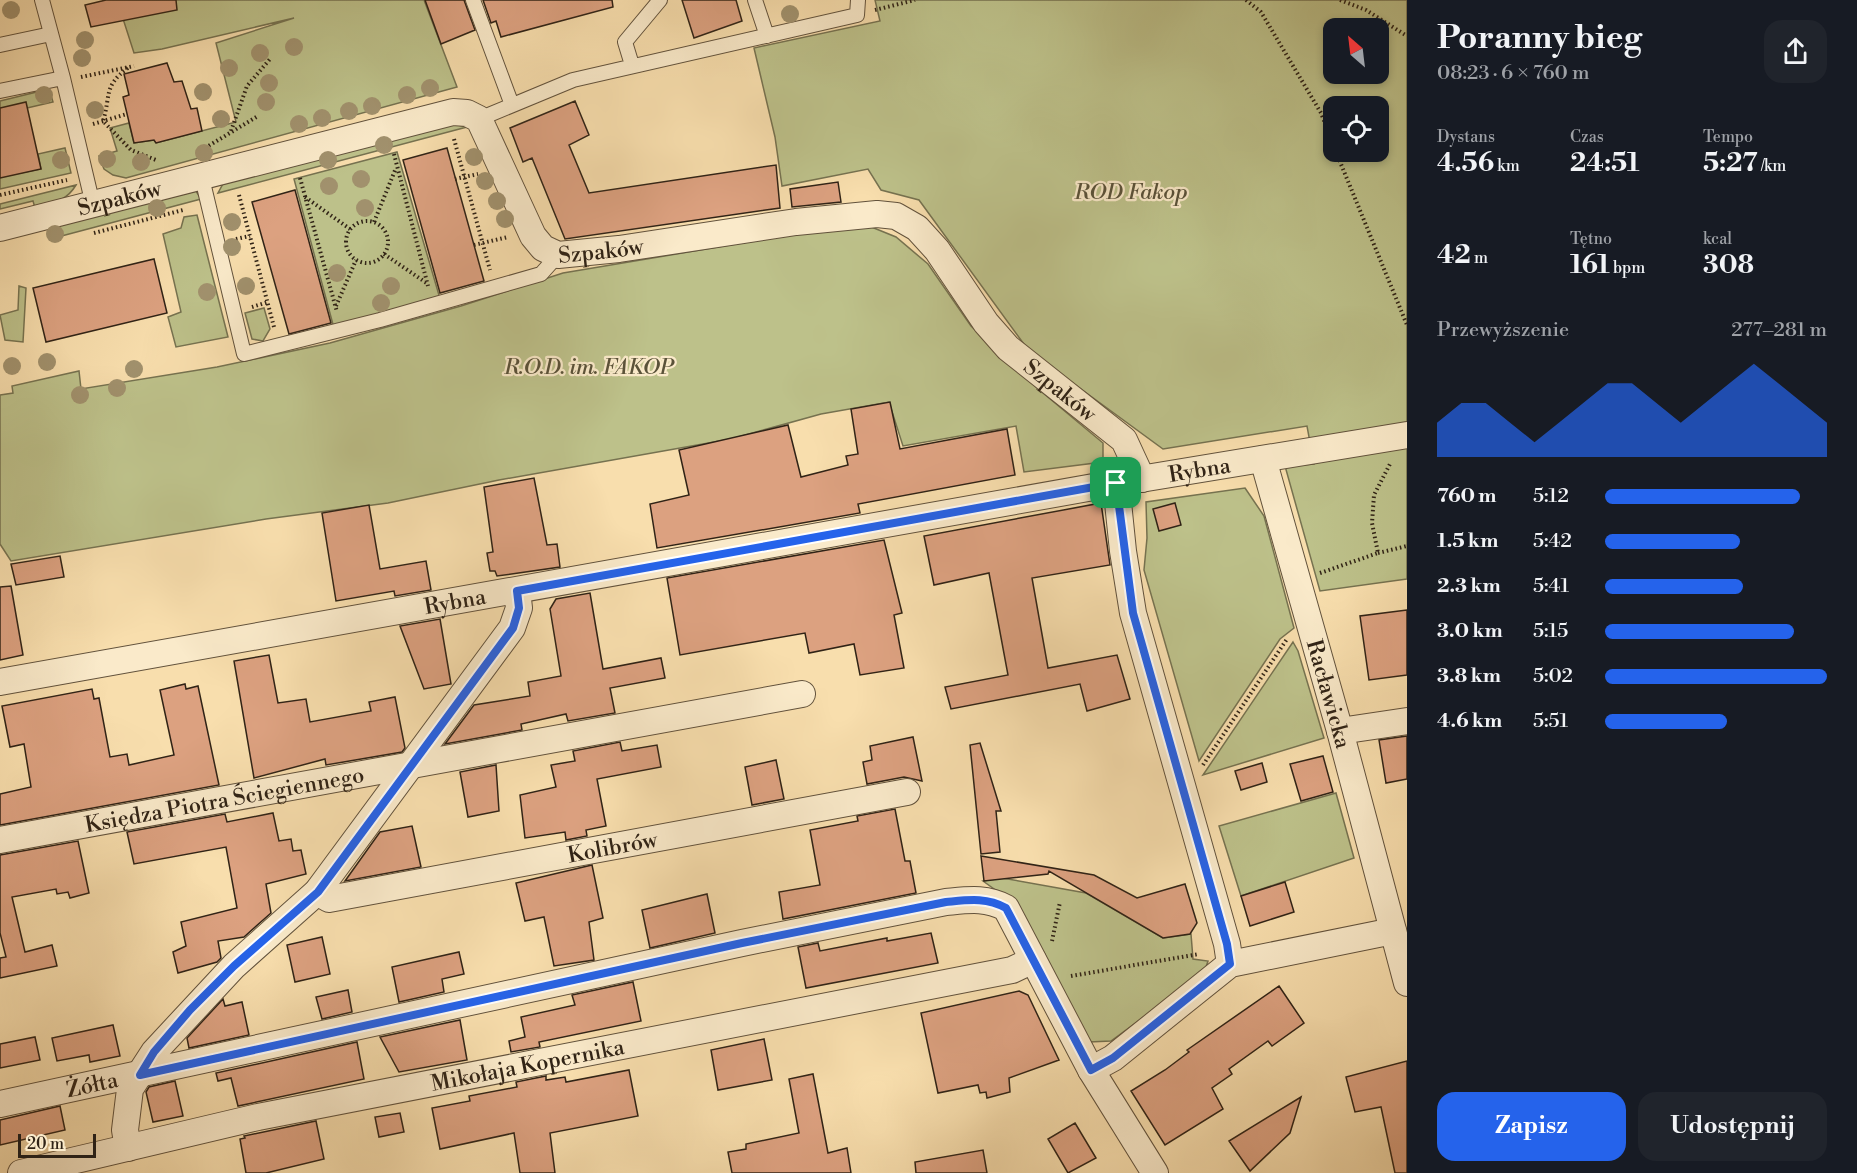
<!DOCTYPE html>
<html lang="pl">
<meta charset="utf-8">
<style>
body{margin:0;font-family:"Libre Bodoni",serif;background:#20242c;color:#f1f3f6;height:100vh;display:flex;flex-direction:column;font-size:22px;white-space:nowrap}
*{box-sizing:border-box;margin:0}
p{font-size:20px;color:#9ea1a6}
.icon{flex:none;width:33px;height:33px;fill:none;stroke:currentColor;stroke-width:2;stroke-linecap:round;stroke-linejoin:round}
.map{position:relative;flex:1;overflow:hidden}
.side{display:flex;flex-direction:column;background:#171b24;width:450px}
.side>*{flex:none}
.needle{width:39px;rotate:332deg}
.controls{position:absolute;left:1323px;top:18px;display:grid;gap:12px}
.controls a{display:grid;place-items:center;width:66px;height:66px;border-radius:12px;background:#171b24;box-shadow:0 3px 9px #0003;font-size:30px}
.scale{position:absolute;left:18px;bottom:15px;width:78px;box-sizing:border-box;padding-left:6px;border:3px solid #302316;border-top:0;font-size:16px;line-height:21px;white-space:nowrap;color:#302316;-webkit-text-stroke:4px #faeaca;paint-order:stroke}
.pin{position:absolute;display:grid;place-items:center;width:51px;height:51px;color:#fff;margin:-26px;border-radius:12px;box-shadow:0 3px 9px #0006}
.round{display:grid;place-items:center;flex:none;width:63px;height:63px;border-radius:18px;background:#20242c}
.summary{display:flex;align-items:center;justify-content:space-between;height:102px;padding:0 30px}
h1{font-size:33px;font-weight:700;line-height:45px}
.stats{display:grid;grid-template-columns:repeat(3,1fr);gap:9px;height:102px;padding:6px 30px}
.stats div{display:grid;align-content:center}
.stats b{font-size:26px;font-weight:700}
.stats small{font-size:16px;font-weight:400}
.stats p{font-size:16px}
.chart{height:168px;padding:12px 30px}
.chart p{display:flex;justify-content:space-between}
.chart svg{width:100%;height:108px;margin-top:6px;fill:#2563eb;opacity:.7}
.button{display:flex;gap:12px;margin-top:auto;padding:12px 30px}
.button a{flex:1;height:69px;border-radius:18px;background:#2563eb;color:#fff;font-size:24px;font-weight:700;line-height:69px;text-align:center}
.button a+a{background:#20242c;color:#f1f3f6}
ul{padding:0 30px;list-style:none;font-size:20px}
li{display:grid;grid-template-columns:96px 72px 1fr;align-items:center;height:45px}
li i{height:15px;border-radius:8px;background:#2563eb}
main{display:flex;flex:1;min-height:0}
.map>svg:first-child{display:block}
</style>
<main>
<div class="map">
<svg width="1407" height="1173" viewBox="0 0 1407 1173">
<rect width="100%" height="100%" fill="#f8dead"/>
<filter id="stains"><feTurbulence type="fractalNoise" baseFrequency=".00333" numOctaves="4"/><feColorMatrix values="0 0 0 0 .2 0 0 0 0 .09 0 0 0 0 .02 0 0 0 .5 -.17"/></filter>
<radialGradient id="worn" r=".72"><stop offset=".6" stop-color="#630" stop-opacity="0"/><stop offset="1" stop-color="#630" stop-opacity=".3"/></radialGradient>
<path fill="#bdc18a" stroke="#767250" stroke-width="1.5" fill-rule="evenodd" d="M 117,0 L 424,0 L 457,87 L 126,178 L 113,175 L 104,169 L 99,156 L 117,151 L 110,128 L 129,123 L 134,143 L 154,140 L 156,143 L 236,122 L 216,43 L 294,18 L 162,49 L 134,53 Z
M 875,0 L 1407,0 L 1407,579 L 1320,591 L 1285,466 L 1314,464 L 1307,426 L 1163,449 L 1029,351 L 919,200 L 881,190 L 868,169 L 782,186 L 775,137 L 754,48 L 880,21 ZM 1334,28 L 1378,28 L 1378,74 L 1334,74 ZM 1334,106 L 1378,106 L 1378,152 L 1334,152 Z
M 49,89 L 53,102 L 27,108 L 0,108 L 0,101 Z
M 444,122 L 467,127 L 218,193 L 224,182 Z
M 65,148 L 71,173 L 0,189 L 0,177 L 41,169 L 38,154 Z
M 397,152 L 441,302 L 335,332 L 294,179 Z
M 76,185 C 66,202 52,203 35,208 L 33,201 L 0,209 L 0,204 Z
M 196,191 L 201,199 L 54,238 L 55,226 Z
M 197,215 L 228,337 L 176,347 L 168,317 L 181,312 L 163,234 L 181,228 L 184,217 Z
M 869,226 L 896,237 L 928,264 L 971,326 L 1037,388 L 1103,443 L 1103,462 L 1024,472 L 1016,426 L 903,446 L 889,402 L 821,414 L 731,439 L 499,480 L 388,503 L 266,519 L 11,561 L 0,544 L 0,395 L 13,393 L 12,386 L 79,371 L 81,389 L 217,367 L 330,343 L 461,306 L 563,273 L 790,235 Z
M 19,286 L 26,288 L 23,342 L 5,340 L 0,315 L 18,310 Z
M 264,308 L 270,329 L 263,341 L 252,339 L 245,313 Z
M 1245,488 L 1264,516 L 1294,628 L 1280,639 L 1199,761 L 1144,570 L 1147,538 L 1146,502 Z
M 1293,642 L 1298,651 L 1324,738 L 1203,775 Z
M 1336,793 L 1354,858 L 1241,896 L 1219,826 Z
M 1002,878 L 1086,893 L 1163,938 L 1191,934 L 1193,959 L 1208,961 L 1204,973 L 1111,1041 L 1089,1042 L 1015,904 L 983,881 Z"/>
<path fill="#dca180" stroke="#302316" stroke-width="1.5" d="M 106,0 L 176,0 L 177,10 L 91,27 L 85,5 Z
M 425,0 L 464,0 L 475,30 L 441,44 Z
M 483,0 L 612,0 L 613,7 L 501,37 L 496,21 L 491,23 Z
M 682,0 L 736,0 L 742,21 L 694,38 Z
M 167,63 L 174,82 L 182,81 L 191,109 L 197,108 L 202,131 L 156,143 L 154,140 L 134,143 L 123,97 L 129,95 L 124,74 Z
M 575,101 L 589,135 L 569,145 L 589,193 L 776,165 L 780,208 L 565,239 L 532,158 L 523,162 L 510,128 Z
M 26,102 L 41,169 L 0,178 L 0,108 Z
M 447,148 L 484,281 L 440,293 L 403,160 Z
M 838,182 L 841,202 L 792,207 L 790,189 Z
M 295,190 L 331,323 L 289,334 L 252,202 Z
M 154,259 L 167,313 L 46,342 L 33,288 Z
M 890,402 L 900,449 L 1007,429 L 1015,475 L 858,504 L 860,513 L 657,548 L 650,504 L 689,495 L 679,450 L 788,425 L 801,477 L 848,465 L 846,456 L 858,454 L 851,409 Z
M 534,478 L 547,545 L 557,544 L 560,567 L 497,576 L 495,571 L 490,571 L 487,553 L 493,552 L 484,487 Z
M 1101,503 L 1110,565 L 1032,578 L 1048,668 L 1117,655 L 1130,699 L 1087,711 L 1080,684 L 951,709 L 945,687 L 1008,675 L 989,573 L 934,585 L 924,536 Z
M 1175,503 L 1181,525 L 1159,531 L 1153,509 Z
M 369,505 L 380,569 L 426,561 L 431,590 L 395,596 L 394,591 L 336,601 L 322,513 Z
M 884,540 L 902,613 L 894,615 L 904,668 L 860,675 L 854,644 L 809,653 L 805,633 L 680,655 L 667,578 Z
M 60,556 L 64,577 L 16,585 L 11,564 Z
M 11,586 L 23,655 L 0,660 L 0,587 Z
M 590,593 L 603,669 L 661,658 L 665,678 L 610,688 L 615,713 L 568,721 L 566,714 L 521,724 L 522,730 L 445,744 L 474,705 L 530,696 L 528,682 L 561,676 L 550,609 L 556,599 Z
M 1407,610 L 1407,675 L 1369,680 L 1360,616 Z
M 440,619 L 451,684 L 424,689 L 400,626 Z
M 269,655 L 278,703 L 306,699 L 310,722 L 371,711 L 369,702 L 395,697 L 405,748 L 402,752 L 326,765 L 325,759 L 254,778 L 234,661 Z
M 185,684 L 186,689 L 198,686 L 219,785 L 0,825 L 0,794 L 31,787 L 24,744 L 10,747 L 2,706 L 92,689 L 94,699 L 99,698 L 110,757 L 127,754 L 129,765 L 174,755 L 160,690 Z
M 1407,736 L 1407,779 L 1386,783 L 1379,740 Z
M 913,737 L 922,781 L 904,777 L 867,784 L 863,762 L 872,760 L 870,746 Z
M 620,742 L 622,751 L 657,745 L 661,767 L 597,779 L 606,826 L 586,830 L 587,836 L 566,840 L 565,832 L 525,838 L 520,795 L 556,787 L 551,765 L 575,761 L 573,751 Z
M 980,743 L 1001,811 L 996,811 L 1000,852 L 981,854 L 970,745 Z
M 1323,756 L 1333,792 L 1301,801 L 1290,764 Z
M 776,760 L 784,799 L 752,805 L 745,767 Z
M 1262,763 L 1267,782 L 1241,790 L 1235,771 Z
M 496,765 L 499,811 L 468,817 L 460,772 Z
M 895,809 L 905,861 L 910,861 L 916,893 L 783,919 L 779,892 L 820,885 L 810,830 L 858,821 L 857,816 Z
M 273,813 L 279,841 L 291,839 L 293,851 L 301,850 L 306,874 L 266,884 L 271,913 L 244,937 L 218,941 L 221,958 L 217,962 L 178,973 L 173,952 L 186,946 L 181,922 L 237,908 L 226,847 L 134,864 L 127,832 L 225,814 L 227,822 Z
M 412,826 L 421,867 L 345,881 L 380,832 Z
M 78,841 L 89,893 L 70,898 L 68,892 L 57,894 L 56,889 L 12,897 L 25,952 L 52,945 L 57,966 L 0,978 L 0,958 L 6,957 L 0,933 L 0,855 Z
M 981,856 L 1094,875 L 1137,898 L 1185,884 L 1197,923 L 1190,934 L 1163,938 L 1049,871 L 1048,874 L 984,881 Z
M 592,865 L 603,918 L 589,922 L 594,960 L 554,966 L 544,917 L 525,921 L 516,883 Z
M 1285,882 L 1294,912 L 1250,926 L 1241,896 Z
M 707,894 L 715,933 L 650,948 L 642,910 Z
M 931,933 L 938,963 L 806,988 L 798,947 L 818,943 L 820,951 L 887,938 L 887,941 Z
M 322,937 L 330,974 L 295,982 L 287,945 Z
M 459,952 L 464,974 L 442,979 L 444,992 L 399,1002 L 392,967 Z
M 633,982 L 641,1021 L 539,1042 L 540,1047 L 511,1052 L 509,1041 L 525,1037 L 521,1017 L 575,1005 L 572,995 Z
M 1279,986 L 1304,1023 L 1272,1046 L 1268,1041 L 1229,1069 L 1232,1074 L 1212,1088 L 1223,1109 L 1165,1145 L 1131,1091 L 1165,1070 L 1189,1052 L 1187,1050 Z
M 348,990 L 352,1012 L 322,1019 L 316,997 Z
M 1019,991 L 1028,995 L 1059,1060 L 1009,1078 L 1010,1092 L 987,1098 L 986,1092 L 980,1093 L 978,1085 L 938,1093 L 921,1013 Z
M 223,999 L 225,1006 L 242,1002 L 249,1035 L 189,1048 L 187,1038 Z
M 460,1020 L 467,1060 L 399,1072 L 380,1037 Z
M 113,1025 L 120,1056 L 90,1062 L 89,1055 L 57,1061 L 52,1038 Z
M 35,1037 L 40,1060 L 0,1068 L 0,1044 Z
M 764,1039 L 772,1080 L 718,1090 L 711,1050 Z
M 357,1042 L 364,1079 L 238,1106 L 231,1078 L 218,1081 L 216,1073 Z
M 1407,1061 L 1407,1173 L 1395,1173 L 1381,1107 L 1355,1112 L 1346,1077 Z
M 629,1070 L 638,1116 L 550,1133 L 555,1173 L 520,1173 L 514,1133 L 440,1149 L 432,1108 L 470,1101 L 469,1096 L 517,1087 L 516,1082 L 546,1076 L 546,1080 L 565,1077 L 566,1082 Z
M 813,1074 L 828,1153 L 847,1148 L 851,1173 L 732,1173 L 728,1152 L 746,1149 L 746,1144 L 799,1133 L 789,1079 Z
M 175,1081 L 183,1116 L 153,1122 L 146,1092 L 149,1087 Z
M 1301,1097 L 1290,1133 L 1250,1171 L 1229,1141 Z
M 60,1106 L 65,1130 L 0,1145 L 0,1120 Z
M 400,1113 L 404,1132 L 379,1137 L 375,1117 Z
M 316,1121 L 324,1159 L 266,1173 L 246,1173 L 240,1139 L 245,1138 L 244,1136 Z
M 1075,1123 L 1096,1158 L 1068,1173 L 1048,1139 Z
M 983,1150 L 987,1173 L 916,1173 L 915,1162 Z"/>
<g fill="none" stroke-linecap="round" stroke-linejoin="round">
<g stroke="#62523c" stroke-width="16">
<path id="lane" d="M 42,0 L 63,78
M 473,0 L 512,105
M 755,0 L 767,36
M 0,45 L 51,34
M 632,65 L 625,42 L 660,0
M 0,91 L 63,78 L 93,205
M 479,119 L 573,80 L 857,15 L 858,0
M 202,178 L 244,354 L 380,320 L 541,274 L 558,255"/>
</g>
<g stroke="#62523c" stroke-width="28">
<g id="street">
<path id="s1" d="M 0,228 L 453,112 L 467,113 L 479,119 L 533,236 L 543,248 L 558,255 L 619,249 L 796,222 L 877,214 L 896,216 L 917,228 L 937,250 L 986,323 L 1008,348 L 1124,440 L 1142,479"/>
<path id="s2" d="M 1263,459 L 1340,731 L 1407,983"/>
<path d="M 1116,483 L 1123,551 L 1133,613 L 1227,944 L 1230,964"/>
<path id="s3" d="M 0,682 L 1116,483 L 1407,435"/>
<path d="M 1340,731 L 1407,721"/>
<path id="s4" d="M 0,840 L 802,694"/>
<path id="s5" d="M 317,892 L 329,899 L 907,792"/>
<path d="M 1091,1070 L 1113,1058 L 1230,964 L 1393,931"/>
<path id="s6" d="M 0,1104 L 742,943 L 946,902 C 968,900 986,897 1006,908 L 1091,1070 L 1155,1173"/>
<path d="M 128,1148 L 125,1130 L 130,1089 L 154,1052 L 234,966 L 317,892 L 512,628 L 519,608 L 517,591"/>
<path id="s7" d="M 21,1173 L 258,1117 L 1012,970 L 1033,960"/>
</g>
</g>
<path stroke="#302316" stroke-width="4" stroke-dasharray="1.5 3" stroke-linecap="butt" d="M 1246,0 L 1261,12 L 1321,113 L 1334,145
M 1340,0 L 1366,10 L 1407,36
M 875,10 L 915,0
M 128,68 C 103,86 111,96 103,121 L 131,150 L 156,160
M 81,77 L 134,66
M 93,124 L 127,114
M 231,131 L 247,86 L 270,59
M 454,139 L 490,270
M 205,148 L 258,116
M 1336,152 L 1407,325
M 394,154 L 428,286
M 300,178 L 337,312
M 455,179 L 478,174
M 0,195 L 67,180
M 239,195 L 274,327
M 305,197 L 350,229
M346 242a21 21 0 1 1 42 0a21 21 0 1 1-42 0Z
M 374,222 L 396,168
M 94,233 L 183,210
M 236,239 L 250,236
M 474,245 L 508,237
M 384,254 L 428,284
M 336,306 L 356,260
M 252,307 L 268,302
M 1378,553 L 1407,546
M 1320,573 L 1378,553 L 1372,523 L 1374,495 L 1390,464
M 1203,765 L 1287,639
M 1052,941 L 1060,902
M 1071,976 L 1199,954"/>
<use href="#lane" stroke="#faeaca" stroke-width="14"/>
<use href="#street" stroke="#faeaca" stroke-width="26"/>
</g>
<g fill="#a1916d">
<circle cx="11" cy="10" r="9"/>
<circle cx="790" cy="14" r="9"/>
<circle cx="85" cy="40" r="9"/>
<circle cx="294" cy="47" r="9"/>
<circle cx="260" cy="53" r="9"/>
<circle cx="82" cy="58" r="9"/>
<circle cx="229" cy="68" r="9"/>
<circle cx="269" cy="83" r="9"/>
<circle cx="430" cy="88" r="9"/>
<circle cx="203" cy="92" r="9"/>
<circle cx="44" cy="95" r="9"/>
<circle cx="407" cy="95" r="9"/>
<circle cx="266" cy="102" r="9"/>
<circle cx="372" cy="106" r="9"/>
<circle cx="95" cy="110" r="9"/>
<circle cx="349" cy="111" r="9"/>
<circle cx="322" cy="118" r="9"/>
<circle cx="221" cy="119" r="9"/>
<circle cx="299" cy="124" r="9"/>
<circle cx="384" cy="145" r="9"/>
<circle cx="204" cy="153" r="9"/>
<circle cx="474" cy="157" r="9"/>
<circle cx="107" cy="159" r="9"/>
<circle cx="61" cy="160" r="9"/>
<circle cx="328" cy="160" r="9"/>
<circle cx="141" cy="162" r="9"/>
<circle cx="361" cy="179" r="9"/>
<circle cx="485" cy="181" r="9"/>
<circle cx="329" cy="186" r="9"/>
<circle cx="497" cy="201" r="9"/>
<circle cx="157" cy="208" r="9"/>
<circle cx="365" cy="208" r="9"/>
<circle cx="505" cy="219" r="9"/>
<circle cx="232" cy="222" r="9"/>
<circle cx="55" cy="234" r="9"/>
<circle cx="232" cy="247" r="9"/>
<circle cx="337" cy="273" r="9"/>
<circle cx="246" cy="286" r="9"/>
<circle cx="391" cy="286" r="9"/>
<circle cx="207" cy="292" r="9"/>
<circle cx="381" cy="303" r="9"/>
<circle cx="47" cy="362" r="9"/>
<circle cx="12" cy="366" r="9"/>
<circle cx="134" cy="369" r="9"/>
<circle cx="117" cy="388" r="9"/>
<circle cx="80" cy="395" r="9"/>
</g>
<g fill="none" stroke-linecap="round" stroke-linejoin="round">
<g stroke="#fff" stroke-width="12">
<path id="route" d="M 1116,483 L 1133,613 L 1227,944 L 1230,964 L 1113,1058 L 1091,1070 L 1006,908 C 986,897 968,900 946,902 L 742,943 L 140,1075 L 154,1052 L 190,1010 L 234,966 L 318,892 L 513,628 L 519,608 L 517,591 Z"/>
</g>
<use href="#route" stroke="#2563eb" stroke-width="8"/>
</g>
<g text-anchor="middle" stroke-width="4.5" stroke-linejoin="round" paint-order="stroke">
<g font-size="22" font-style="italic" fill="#5a5239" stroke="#faeaca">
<text x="1131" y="199">ROD Fakop</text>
<text x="589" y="374">R.O.D. im. FAKOP</text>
</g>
<g font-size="22" fill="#302316" stroke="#faeaca">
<text dy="8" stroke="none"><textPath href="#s1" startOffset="123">Szpaków</textPath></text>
<text dy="8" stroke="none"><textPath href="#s1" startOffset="699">Szpaków</textPath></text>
<text dy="8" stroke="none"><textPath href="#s1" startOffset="1239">Szpaków</textPath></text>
<text dy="8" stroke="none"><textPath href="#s3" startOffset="1218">Rybna</textPath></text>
<text dy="8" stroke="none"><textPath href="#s3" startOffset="462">Rybna</textPath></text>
<text dy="8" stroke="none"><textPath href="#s2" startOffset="244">Racławicka</textPath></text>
<text dy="8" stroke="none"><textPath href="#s4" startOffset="228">Księdza Piotra Ściegiennego</textPath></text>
<text dy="8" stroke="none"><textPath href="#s5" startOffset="302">Kolibrów</textPath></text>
<text dy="8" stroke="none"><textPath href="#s7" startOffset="518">Mikołaja Kopernika</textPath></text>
<text dy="8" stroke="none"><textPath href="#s6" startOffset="94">Żółta</textPath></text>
</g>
</g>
<rect width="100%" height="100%" filter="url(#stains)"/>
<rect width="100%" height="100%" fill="url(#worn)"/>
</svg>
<div class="controls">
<a><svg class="needle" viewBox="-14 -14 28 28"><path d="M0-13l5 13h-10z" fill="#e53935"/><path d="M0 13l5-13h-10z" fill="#9ea1a6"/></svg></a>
<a><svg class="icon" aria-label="locate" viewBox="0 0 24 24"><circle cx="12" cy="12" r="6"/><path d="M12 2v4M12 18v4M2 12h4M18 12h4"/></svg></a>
</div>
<div class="scale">20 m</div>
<div class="pin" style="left:1116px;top:483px;background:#1e9e55"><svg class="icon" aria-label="arrive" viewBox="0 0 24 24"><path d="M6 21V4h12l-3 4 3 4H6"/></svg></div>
</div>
<section class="side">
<div class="summary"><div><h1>Poranny bieg</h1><p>08:23 · 6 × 760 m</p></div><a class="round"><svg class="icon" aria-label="share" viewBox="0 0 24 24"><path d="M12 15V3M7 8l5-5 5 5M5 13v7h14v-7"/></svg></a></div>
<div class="stats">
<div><p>Dystans</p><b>4.56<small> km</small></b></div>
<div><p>Czas</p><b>24:51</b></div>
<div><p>Tempo</p><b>5:27<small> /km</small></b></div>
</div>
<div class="stats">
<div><b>42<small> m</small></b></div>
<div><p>Tętno</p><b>161<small> bpm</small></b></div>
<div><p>kcal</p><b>308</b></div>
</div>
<div class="chart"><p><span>Przewyższenie</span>277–281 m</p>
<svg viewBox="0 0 160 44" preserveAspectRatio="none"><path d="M0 44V30L10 22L20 22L30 30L40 38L50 30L60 22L70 14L80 14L90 22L100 30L110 22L120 14L130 6L140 14L150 22L160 30V44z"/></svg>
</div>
<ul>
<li><b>760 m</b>5:12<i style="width:88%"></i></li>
<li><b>1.5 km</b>5:42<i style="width:61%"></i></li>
<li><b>2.3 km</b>5:41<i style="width:62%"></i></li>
<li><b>3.0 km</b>5:15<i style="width:85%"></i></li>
<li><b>3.8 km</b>5:02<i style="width:100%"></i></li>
<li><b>4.6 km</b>5:51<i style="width:55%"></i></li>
</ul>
<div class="button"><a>Zapisz</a><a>Udostępnij</a></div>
</section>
</main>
